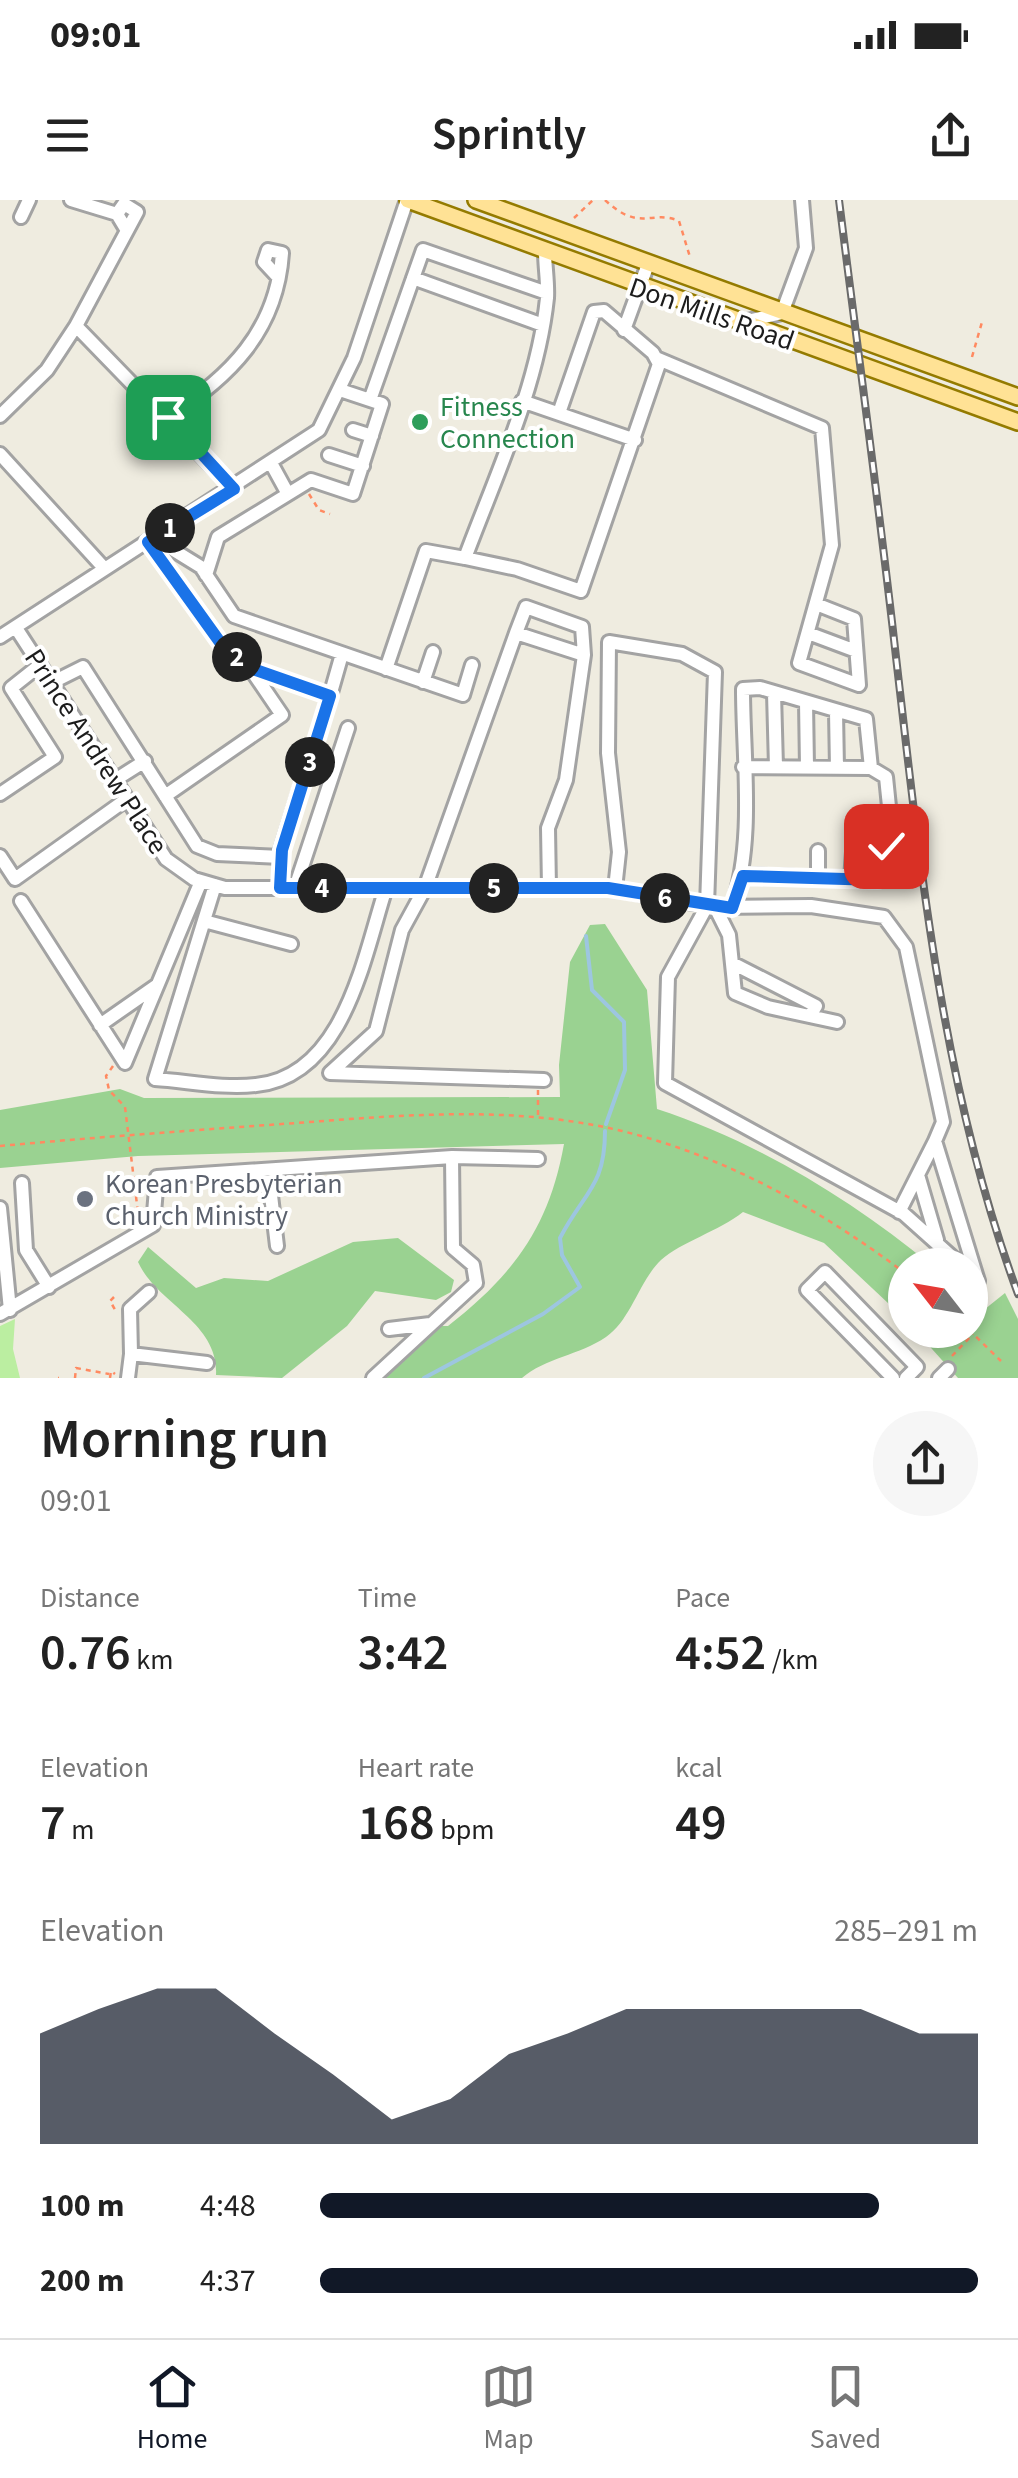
<!DOCTYPE html>
<meta charset="utf-8">
<style>
body{margin:0;font-family:"Source Sans 3",sans-serif;background:#f6f6f6;color:#222;height:100vh;display:flex;flex-direction:column;font-size:38px;white-space:nowrap}
*{box-sizing:border-box;margin:0}
p{font-size:32px;color:#767676}
.icon{flex:none;width:55px;height:55px;fill:none;stroke:currentColor;stroke-width:2;stroke-linecap:round;stroke-linejoin:round}
.map{position:relative;height:1178px;overflow:hidden}
.side{display:flex;flex-direction:column;background:#fff;flex:1}
.side>*{flex:none}
.needle{width:65px;rotate:301deg}
.fabs{position:absolute;left:888px;top:1048px;display:grid;gap:20px}
.fabs a{display:grid;place-items:center;width:100px;height:100px;border-radius:50%;background:#fff;box-shadow:0 5px 15px #0003;font-size:50px}
.pin{position:absolute;display:grid;place-items:center;width:85px;height:85px;color:#fff;margin:-42px;border-radius:20px;box-shadow:0 5px 15px #0006}
.km{position:absolute;width:50px;height:50px;margin:-25px;border-radius:50%;background:#222;color:#fff;font-size:28px;line-height:50px;text-align:center}
.round{display:grid;place-items:center;flex:none;width:105px;height:105px;border-radius:52px;background:#f6f6f6}
.head{display:flex;align-items:center;justify-content:space-between;height:170px;padding:0 40px}
h1{font-size:55px;font-weight:600;line-height:75px}
.figures{display:grid;grid-template-columns:repeat(3,1fr);gap:15px;height:170px;padding:10px 40px}
.figures div{display:grid;align-content:center}
.figures b{font-size:50px;font-weight:600}
.figures small{font-size:28px;font-weight:400}
.figures p{font-size:28px}
.chart{height:280px;padding:20px 40px}
.chart p{display:flex;justify-content:space-between}
.chart svg{width:100%;height:180px;margin-top:10px;fill:#111827;opacity:.7}
ul{padding:0 40px;list-style:none;font-size:32px}
li{display:grid;grid-template-columns:160px 120px 1fr;align-items:center;height:75px}
li i{height:25px;border-radius:12px;background:#111827}
.status{display:flex;justify-content:space-between;align-items:center;height:70px;padding:0 50px;background:#fff;direction:ltr}
.status svg{height:28px;fill:currentColor}
header{display:flex;justify-content:space-between;align-items:center;height:130px;padding:0 40px;background:#fff;font-size:45px;font-weight:600}
.dock{display:flex;justify-content:space-around;align-items:center;height:140px;border-top:2px solid #e0e0e0;background:#fff;font-size:28px;color:#767676}
.dock a{display:grid;justify-items:center;gap:5px}
.dock .active{color:#111827}
.map>svg:first-child{display:block}
</style>
<div class="status"><b>09:01</b><svg viewBox="0 0 49 12"><path d="M0 12V9h3v3zM5 12V6h3v6zM10 12V3h3v9zM15 12V0h3v12zM26 1h20v11H26zM47 4h2v5h-2z"/></svg></div>
<header><svg class="icon" aria-label="menu" viewBox="0 0 24 24"><path d="M4 6h16M4 12h16M4 18h16"/></svg>Sprintly<svg class="icon" aria-label="share" viewBox="0 0 24 24"><path d="M12 15V3M7 8l5-5 5 5M5 13v7h14v-7"/></svg></header>
<div class="map">
<svg width="1018" height="1178" viewBox="0 0 1018 1178">
<rect width="100%" height="100%" fill="#efece0"/>
<path fill="#bbeea1" d="M 15,1119 L 13,1149 L 20,1178 L 0,1178 L 0,1126 Z"/>
<path fill="#9ad291" d="M 605,724 L 647,790 L 657,909 C 756,941 852,1000 931,1065 L 905,1065 L 905,1119 L 824,1043 L 743,1012 C 719,1031 681,1042 661,1060 C 639,1081 631,1120 606,1137 C 580,1155 545,1158 522,1178 L 382,1178 L 439,1126 L 448,1126 C 513,1075 549,1028 564,944 L 138,956 L 0,968 L 0,910 L 120,889 L 144,898 L 560,897 L 559,865 L 570,762 L 590,725 Z
M 398,1038 L 454,1080 L 451,1092 L 436,1100 L 375,1091 L 347,1126 L 282,1178 L 216,1175 C 219,1122 157,1104 138,1062 L 148,1047 L 196,1088 L 224,1078 L 268,1081 L 353,1042 Z
M 1005,1093 L 1018,1119 L 1018,1178 L 958,1178 L 915,1130 L 970,1130 L 970,1097 L 985,1109 Z"/>
<g fill="none" stroke-linecap="round" stroke-linejoin="round">
<path stroke="#9dc6e0" stroke-width="4" d="M 586,736 L 592,790 L 624,822 L 625,870 L 606,924
M 424,1178 L 543,1114 L 580,1087 L 562,1055 L 560,1038 C 584,992 605,987 605,931"/>
<g stroke="#a3a3a3" stroke-width="18">
<path id="minor" d="M 71,0 L 117,14
M 21,17 L 29,0
M 545,51 C 545,67 548,83 547,98 C 538,186 496,275 465,358 L 517,369 L 581,391 L 659,164 L 653,153 L 604,111 L 594,112 L 559,213
M 413,78 L 543,125
M 743,122 L 782,113 L 806,48 L 802,0
M 76,126 L 234,289
M 624,130 L 648,64
M 656,158 L 822,228 L 832,345 L 799,463 L 859,485 L 854,419 L 816,404
M 370,200 L 423,50 L 547,93
M 522,201 L 635,240
M 0,216 L 47,170 L 76,126 L 137,12 L 124,4 L 117,14 L 126,29
M 167,217 C 229,178 277,131 282,53 L 268,50 L 264,62 L 277,76
M 353,230 L 372,236
M 0,254 L 104,368
M 329,255 L 363,266
M 271,263 L 288,294
M 154,338 L 201,367 L 234,416 L 463,495 L 472,465
M 148,342 L 222,445 L 250,468 L 330,496 L 342,454
M 206,375 L 218,337 L 311,280 L 353,294 L 382,204 L 340,190
M 16,428 L 166,659 L 194,679 L 225,688 L 608,688 L 715,707 L 811,706 L 884,717 L 906,747 L 943,922 L 935,941
M 516,433 L 526,407 L 582,427 L 584,455
M 808,433 L 856,451
M 0,437 L 319,230 L 354,158 L 407,0
M 386,469 L 426,351 L 465,358
M 423,482 L 433,452
M 51,483 L 83,467 L 197,646 L 217,654 L 281,657
M 774,493 L 776,567
M 806,502 L 807,567
M 836,512 L 837,568
M 115,580 L 145,561
M 0,594 L 55,557 L 11,488 L 40,465
M 165,596 L 282,515 L 250,468
M 0,656 L 15,679 L 127,599
M 743,675 L 878,680 L 892,636 L 886,577 L 871,568
M 818,678 L 818,651
M 851,679 L 853,652
M 215,685 L 155,879 C 187,881 224,889 256,885 C 345,876 364,755 386,688
M 281,688 L 281,650 L 330,496
M 295,688 L 348,528
M 615,689 L 619,652 L 608,553 L 609,442 L 682,454 L 715,472 L 707,706 L 668,777 L 665,883 L 904,1014 L 961,1065
M 21,701 L 125,863 L 201,681
M 715,707 L 729,735 L 735,793 L 768,807 L 837,822
M 732,708 C 755,641 743,559 743,489 L 760,488 L 866,519 L 871,568 L 743,567
M 204,721 L 291,744
M 732,763 L 816,806 L 810,816
M 100,825 L 156,786
M 544,880 L 330,873 L 376,831 L 402,730 L 425,688 L 516,433 L 584,455 L 566,580 L 548,628 L 549,688
M 452,957 L 538,959
M 268,970 L 277,1046
M 918,975 L 937,1040
M 22,983 L 26,1050 L 49,1087
M 0,1008 L 10,1110
M 899,1012 L 935,941 L 978,1081 L 970,1073
M 0,1114 L 153,1025 L 157,977 L 452,957 L 453,1048 L 473,1065 L 476,1083 L 373,1178
M 389,1129 L 430,1124
M 131,1154 L 130,1109 L 149,1092
M 128,1178 L 131,1154 L 207,1163
M 893,1178 L 807,1090 L 825,1072 L 917,1167 L 906,1178
M 939,1178 L 948,1169"/>
</g>
<g stroke="#947b00" stroke-width="20">
<path id="major" d="M 408,0 L 1018,222
M 476,0 L 1018,197"/>
</g>
<path stroke="#ff8a61" stroke-width="2.5" stroke-dasharray="5 5" stroke-linecap="butt" d="M 605,0 C 640,33 652,9 679,21 L 690,57
M 574,18 L 593,0
M 972,157 L 982,122
M 309,294 L 319,310 L 330,314
M 113,866 L 106,876 L 109,890 L 125,907 L 139,1021
M 538,890 L 538,917
M 0,946 C 99,937 197,930 296,923 C 404,915 514,905 622,931 C 725,956 821,1010 905,1073
M 114,1097 L 110,1101 L 117,1113
M 969,1130 L 1001,1161
M 952,1156 L 973,1134
M 58,1178 L 59,1178
M 75,1178 L 76,1168 L 109,1174
M 110,1178 L 111,1171 L 115,1174"/>
<use href="#minor" stroke="#fff" stroke-width="12"/>
<use href="#major" stroke="#ffe295" stroke-width="15"/>
<g stroke="#6a6a6a" stroke-width="8">
<path id="rail" d="M 839,0 C 858,152 879,305 896,457 C 921,673 942,888 1018,1094"/>
</g>
<use href="#rail" stroke="#fff" stroke-width="4" stroke-dasharray="11" stroke-linecap="butt"/>
</g>
<g fill="none" stroke-linecap="round" stroke-linejoin="round">
<g stroke="#fff" stroke-width="20">
<path id="route" d="M 168,217 L 234,289 L 148,342 L 222,445 L 250,468 L 330,496 L 282,650 L 280,688 L 608,688 L 732,708 L 743,676 L 878,680 L 886,646"/>
</g>
<use href="#route" stroke="#1a73e8" stroke-width="12"/>
</g>
<circle fill="#2e9e5b" stroke="#fff" stroke-width="4" cx="420" cy="222" r="10"/>
<circle fill="#6b7280" stroke="#fff" stroke-width="4" cx="85" cy="999" r="10"/>
<g text-anchor="middle" stroke-width="8" stroke-linejoin="round" paint-order="stroke">
<g font-size="28" fill="#1c1c1c" stroke="#fff">
<text transform="translate(712 113) rotate(19)" y="10">Don Mills Road</text>
<text transform="translate(97 551) rotate(57)" y="10">Prince Andrew Place</text>
</g>
<g font-size="28" fill="#27864d" stroke="#fff" text-anchor="start">
<text x="440" y="216">Fitness<tspan x="440" dy="32">Connection</tspan></text>
</g>
<g font-size="28" fill="#5b616d" stroke="#fff" text-anchor="start">
<text x="105" y="993">Korean Presbyterian<tspan x="105" dy="32">Church Ministry</tspan></text>
</g>
</g>
</svg>
<div class="fabs">
<a><svg class="needle" viewBox="-14 -14 28 28"><path d="M0-13l5 13h-10z" fill="#e53935"/><path d="M0 13l5-13h-10z" fill="#767676"/></svg></a>
</div>
<div class="pin" style="left:168px;top:217px;background:#1e9e55"><svg class="icon" aria-label="arrive" viewBox="0 0 24 24"><path d="M6 21V4h12l-3 4 3 4H6"/></svg></div>
<div class="pin" style="left:886px;top:646px;background:#d93025"><svg class="icon" aria-label="check" viewBox="0 0 24 24"><path d="M5 12l5 5 9-10"/></svg></div>
<b class="km" style="left:170px;top:328px">1</b>
<b class="km" style="left:237px;top:457px">2</b>
<b class="km" style="left:310px;top:562px">3</b>
<b class="km" style="left:322px;top:688px">4</b>
<b class="km" style="left:494px;top:688px">5</b>
<b class="km" style="left:665px;top:698px">6</b>
</div>
<section class="side">
<div class="head"><div><h1>Morning run</h1><p>09:01</p></div><a class="round"><svg class="icon" aria-label="share" viewBox="0 0 24 24"><path d="M12 15V3M7 8l5-5 5 5M5 13v7h14v-7"/></svg></a></div>
<div class="figures">
<div><p>Distance</p><b>0.76<small> km</small></b></div>
<div><p>Time</p><b>3:42</b></div>
<div><p>Pace</p><b>4:52<small> /km</small></b></div>
</div>
<div class="figures">
<div><p>Elevation</p><b>7<small> m</small></b></div>
<div><p>Heart rate</p><b>168<small> bpm</small></b></div>
<div><p>kcal</p><b>49</b></div>
</div>
<div class="chart"><p><span>Elevation</span>285–291 m</p>
<svg viewBox="0 0 160 44" preserveAspectRatio="none"><path d="M0 44V17L10 11L20 6L30 6L40 17L50 27L60 38L70 33L80 22L90 17L100 11L110 11L120 11L130 11L140 11L150 17L160 17V44z"/></svg>
</div>
<ul>
<li><b>100 m</b>4:48<i style="width:85%"></i></li>
<li><b>200 m</b>4:37<i style="width:100%"></i></li>
</ul>
</section>
<nav class="dock">
<a class="active"><svg class="icon" aria-label="home" viewBox="0 0 24 24"><path d="M3 11l9-7 9 7M6 9v11h12V9"/></svg>Home</a>
<a><svg class="icon" aria-label="map" viewBox="0 0 24 24"><path d="M3 6l6-2 6 2 6-2v14l-6 2-6-2-6 2zM9 4v14M15 6v14"/></svg>Map</a>
<a><svg class="icon" aria-label="saved" viewBox="0 0 24 24"><path d="M7 4h10v16l-5-4-5 4z"/></svg>Saved</a>
</nav>
